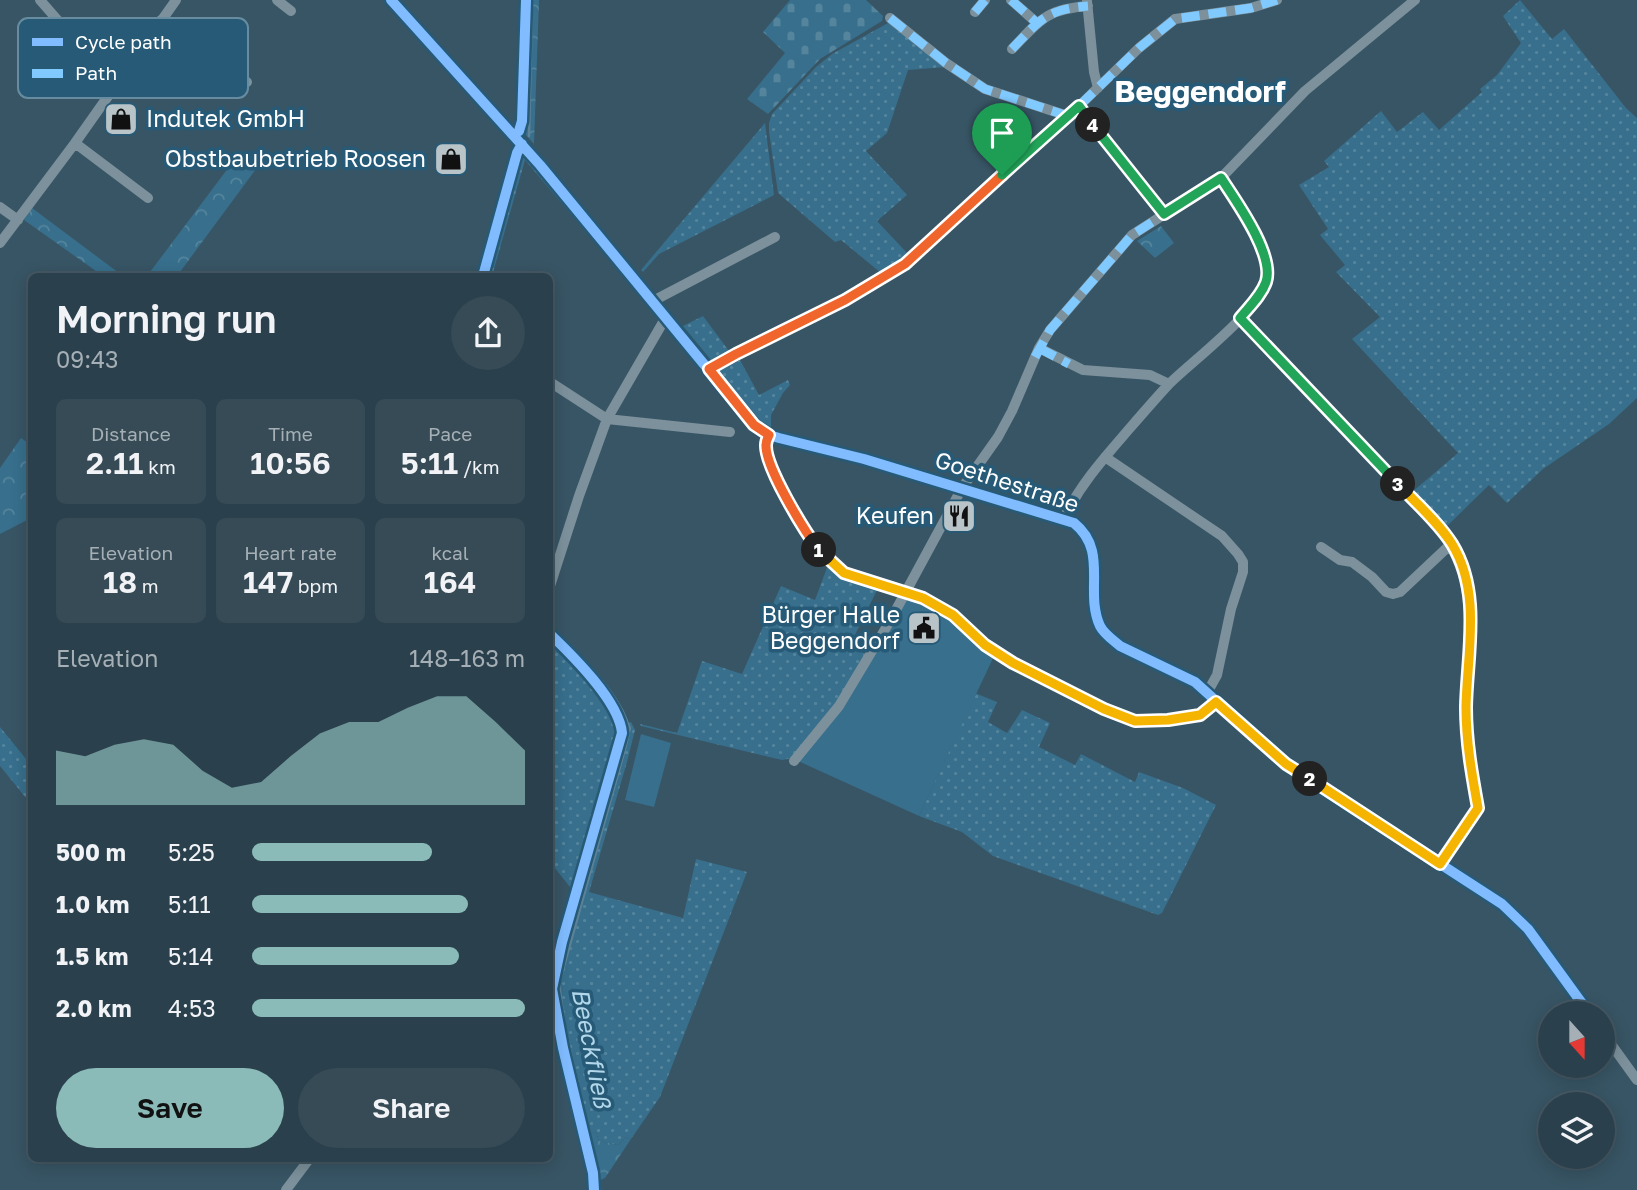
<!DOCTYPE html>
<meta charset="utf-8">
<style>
body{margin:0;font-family:"Golos Text",sans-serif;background:#364b56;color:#f1f3f6;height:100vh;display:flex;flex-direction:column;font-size:26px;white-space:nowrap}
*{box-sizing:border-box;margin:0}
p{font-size:23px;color:#a5afb5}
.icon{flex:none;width:38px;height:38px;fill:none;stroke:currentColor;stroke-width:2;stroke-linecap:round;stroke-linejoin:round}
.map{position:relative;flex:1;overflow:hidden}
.drawer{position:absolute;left:28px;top:273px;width:525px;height:889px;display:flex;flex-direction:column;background:#2a404c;border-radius:10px;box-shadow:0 4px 18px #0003,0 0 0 2px #465964}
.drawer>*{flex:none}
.needle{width:46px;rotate:159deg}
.fabs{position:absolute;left:1538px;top:1001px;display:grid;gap:14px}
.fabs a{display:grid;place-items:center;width:77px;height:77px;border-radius:50%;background:#2a404c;box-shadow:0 4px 18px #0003,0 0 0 2px #465964;font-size:35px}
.pin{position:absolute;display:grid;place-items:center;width:60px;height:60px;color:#fff;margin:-72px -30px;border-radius:50% 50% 50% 0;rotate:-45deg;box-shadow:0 0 7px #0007}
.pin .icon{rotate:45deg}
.km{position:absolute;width:35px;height:35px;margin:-18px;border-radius:50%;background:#222;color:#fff;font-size:19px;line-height:35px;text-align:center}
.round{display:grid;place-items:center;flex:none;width:74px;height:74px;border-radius:37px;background:#364b56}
.summary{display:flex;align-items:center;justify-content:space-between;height:119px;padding:0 28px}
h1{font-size:38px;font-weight:600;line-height:52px}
.stats{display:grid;grid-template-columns:repeat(3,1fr);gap:10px;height:119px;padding:7px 28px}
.stats div{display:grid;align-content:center;border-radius:10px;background:#364b56;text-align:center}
.stats b{font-size:30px;font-weight:600}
.stats small{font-size:19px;font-weight:400}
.stats p{font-size:19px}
.chart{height:196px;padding:14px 28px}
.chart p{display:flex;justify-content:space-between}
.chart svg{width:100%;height:126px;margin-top:7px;fill:#8bbbb9;opacity:.7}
.primary-button{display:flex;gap:14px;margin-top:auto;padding:14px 28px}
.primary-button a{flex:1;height:80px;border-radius:42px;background:#8bbbb9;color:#111;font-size:28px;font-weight:600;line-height:80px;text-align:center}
.primary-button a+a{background:#364b56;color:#f1f3f6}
ul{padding:0 28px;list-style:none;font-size:23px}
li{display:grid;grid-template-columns:112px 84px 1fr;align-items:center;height:52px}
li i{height:18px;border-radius:9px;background:#8bbbb9}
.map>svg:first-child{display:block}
</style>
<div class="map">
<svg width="1637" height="1190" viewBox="0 0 1637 1190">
<defs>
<pattern id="grass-dots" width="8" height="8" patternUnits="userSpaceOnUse" patternTransform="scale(1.75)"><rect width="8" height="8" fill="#376f8c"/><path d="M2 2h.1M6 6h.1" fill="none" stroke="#55859d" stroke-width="1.8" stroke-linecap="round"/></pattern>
<pattern id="forest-crowns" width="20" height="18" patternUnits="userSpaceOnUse" patternTransform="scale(1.75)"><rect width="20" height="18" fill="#376f8c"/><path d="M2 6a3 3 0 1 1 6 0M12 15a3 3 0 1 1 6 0" fill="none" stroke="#55859d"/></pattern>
<pattern id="cemetery-stones" width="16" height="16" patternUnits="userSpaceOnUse" patternTransform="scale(1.75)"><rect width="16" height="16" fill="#376f8c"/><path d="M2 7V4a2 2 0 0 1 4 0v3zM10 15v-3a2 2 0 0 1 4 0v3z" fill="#55859d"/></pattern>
</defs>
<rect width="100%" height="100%" fill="#385565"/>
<path fill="url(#grass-dots)" d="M 1520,0 L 1552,39 L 1564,29 L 1626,108 L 1637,118 L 1637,398 L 1609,424 L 1543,469 L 1507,503 L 1489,485 L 1444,529 L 1411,493 L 1458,453 L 1352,339 L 1380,317 L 1336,272 L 1345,265 L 1320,235 L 1328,229 L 1299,185 L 1329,167 L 1324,161 L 1381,111 L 1397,132 L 1423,112 L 1439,130 L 1482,92 L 1480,89 L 1497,75 L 1521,43 L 1503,16 Z
M 888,23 L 892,23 L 946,67 L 908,70 L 887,133 L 866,151 L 907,195 L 877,221 L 908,254 L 881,273 L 841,240 L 835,242 L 778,193 L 769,132 L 769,123 L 772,114 L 816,67 L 832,54 Z
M 765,123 L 774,195 L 659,254 L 643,272 L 641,270 Z
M 521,152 L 630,279 L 628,281 L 525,160 L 492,276 L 485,276 Z
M 703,316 L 729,351 L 711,360 L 683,326 Z
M 740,360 L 759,395 L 788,380 L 790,385 L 783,393 L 771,415 L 771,429 L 758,421 L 719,371 Z
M 828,565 L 843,577 L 877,590 L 850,645 L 865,654 L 846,689 L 793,758 L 782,760 L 641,726 L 640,724 L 677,733 L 702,661 L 742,674 L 781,586 L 815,600 Z
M 550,638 C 567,651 609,698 617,717 C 621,726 619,735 618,744 L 574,892 L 550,862 Z
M 975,693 L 997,702 L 988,722 L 1007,733 L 1022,710 L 1050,723 L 1039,747 L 1075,765 L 1081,754 L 1135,782 L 1139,772 L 1183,788 L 1216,805 L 1162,913 L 1158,915 L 993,856 L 962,832 L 919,816 Z
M 631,722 L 635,730 L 627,762 L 589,892 L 683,918 L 696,859 L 747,872 L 660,1097 L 631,1139 L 626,1137 L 618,1145 L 599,1141 L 596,1132 L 586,1135 L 564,1045 L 553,987 L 621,748 L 624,724 Z
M 0,727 L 31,765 L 31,793 L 26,798 L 0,766 Z"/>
<path fill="url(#forest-crowns)" d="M 527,0 L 539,0 L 534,144 L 523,132 Z
M 238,155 L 256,169 L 177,276 L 147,276 Z
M 32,208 L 123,276 L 103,276 L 24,220 Z
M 1161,226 L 1174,243 L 1155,258 L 1137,241 Z
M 21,438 L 31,445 L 31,518 L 0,534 L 0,468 Z
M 596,1132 L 599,1141 L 618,1145 L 626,1137 L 631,1139 L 605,1178 L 598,1181 L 586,1135 Z"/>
<path fill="url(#cemetery-stones)" d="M 790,0 L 866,0 L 883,16 L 882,21 L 820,59 L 768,114 L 747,99 L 785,53 L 763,32 Z"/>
<path fill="#376f8c" d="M 906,599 L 937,610 L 994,656 L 919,816 L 798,761 Z
M 641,734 L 671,743 L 654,807 L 625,800 Z"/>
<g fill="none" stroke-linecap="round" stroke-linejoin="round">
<path stroke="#5d8297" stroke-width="2.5" d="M 529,136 L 532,0
M 489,276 L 523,155
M 550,626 C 575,652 614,686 627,721
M 599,1178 L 565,1027 L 559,984 L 625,749 L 630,728 L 628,723
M 600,1190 L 600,1188"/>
<path stroke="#7c919c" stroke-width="10" d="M 40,0 L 61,24 L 123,73
M 277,0 L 291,11
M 391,0 L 540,165 L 754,425 L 769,435 L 779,438 L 864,459 L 1074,523 C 1109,551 1084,591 1100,626 C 1104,634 1113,640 1120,646 L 1195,682 L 1286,764 L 1502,904 L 1528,929 L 1589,1013
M 1011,0 L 1037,23
M 1087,1 L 1094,72 L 1098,88
M 975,12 L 985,0
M 890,18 L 946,63 L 985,89 L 1068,116
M 161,20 L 247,82
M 1012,49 C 1040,20 1046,9 1088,6
M 1079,106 L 1164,214
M 75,143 L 148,198
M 0,207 L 18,220
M 0,243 L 75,143 L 176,0
M 483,276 L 517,153 L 522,144
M 653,301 L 775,237
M 1240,318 L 1435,523 C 1483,581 1467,639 1466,707 C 1466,741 1471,775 1478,808 L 1440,864
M 1039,348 L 1083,370 L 1150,375 L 1169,384
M 709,369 L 736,354 L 845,300 L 905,264 L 1079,106 L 1139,48 L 1175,19 L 1251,8 L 1277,0
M 550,382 L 607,419 L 730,432
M 769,435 L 765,443 L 767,455 L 793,510 L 816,547 L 844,573 L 923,598 L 953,615 L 985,644 L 1013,663 L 1104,709 L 1135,721 L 1168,720 L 1195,716 L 1206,711 L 1216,702
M 1105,457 L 1222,536 L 1238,554 L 1243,562 L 1243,572 L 1231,609 L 1217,675 L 1207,693
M 1064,518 C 1081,483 1105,457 1130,428 C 1143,413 1156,398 1169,384 C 1194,359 1265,308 1268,273 C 1270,251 1234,197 1221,178
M 1321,547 L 1340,560 L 1352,562 L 1372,577 L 1386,592 L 1393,594 L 1400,592 L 1451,544
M 550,586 L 579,496 L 607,419 L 666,317
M 794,761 L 839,706 L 890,621 L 962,488 L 998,437 L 1012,411 L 1039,348 L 1050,330 L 1132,235 L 1221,178 L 1305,91 L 1415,0
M 1603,1033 L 1637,1080
M 286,1190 L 310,1158"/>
<path stroke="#80caff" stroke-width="9" stroke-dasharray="18 9" stroke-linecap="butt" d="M 1011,0 L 1037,23
M 975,12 L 985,0
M 890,18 L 946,63 L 985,89 L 1068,116
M 1012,49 C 1040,20 1046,9 1088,6
M 1079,106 L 1164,214
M 1039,348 L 1069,364
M 1035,357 L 1050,330 L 1132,235 L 1221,178
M 709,369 L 736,354 L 845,300 L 905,264 L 1079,106 L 1139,48 L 1175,19 L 1251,8 L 1277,0"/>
<g stroke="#265a77" stroke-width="15">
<path id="cycleway" d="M 391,0 L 540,165 L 754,425 L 769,435 L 779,438 L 864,459 L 1074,523 C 1109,551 1084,591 1100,626 C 1104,634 1113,640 1120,646 L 1195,682 L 1286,764 L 1502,904 L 1528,929 L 1589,1013
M 519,131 L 522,121 L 526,0
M 483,276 L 517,153 L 522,144
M 550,634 C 573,656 619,701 622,733 L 562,942 L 552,989 L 563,1048 L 593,1173 L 594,1190"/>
</g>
<use href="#cycleway" stroke="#80bcff" stroke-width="10"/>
</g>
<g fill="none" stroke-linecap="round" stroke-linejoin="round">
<g stroke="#fff" stroke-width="14">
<path id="split-1" d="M 819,550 C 805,532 765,467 766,445 C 766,441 767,439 769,435 L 754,425 L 709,369 L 736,354 L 845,300 L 905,264 L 1002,175"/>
</g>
<g stroke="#fff" stroke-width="14">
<path id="split-2" d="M 819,550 L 844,573 L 923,598 L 953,615 L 985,645 L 1013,663 L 1104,709 L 1135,721 L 1168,720 L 1200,715 L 1216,702 L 1286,764 L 1310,779"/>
</g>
<g stroke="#fff" stroke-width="14">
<path id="split-3" d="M 1310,779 L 1440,864 L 1478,808 C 1472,775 1466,742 1466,707 C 1467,654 1482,593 1452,544 C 1438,522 1416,503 1398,484"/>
</g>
<g stroke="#fff" stroke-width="14">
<path id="split-4" d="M 1093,125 L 1164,214 L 1221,178 C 1236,201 1275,255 1266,282 C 1261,296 1249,307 1240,318 L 1398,484"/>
</g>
<g stroke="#fff" stroke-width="14">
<path id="split-5" d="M 1002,175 L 1079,106 L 1093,125"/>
</g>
<use href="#split-1" stroke="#f0652b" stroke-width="9"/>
<use href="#split-2" stroke="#f5b400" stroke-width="9"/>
<use href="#split-3" stroke="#f5b400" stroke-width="9"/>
<use href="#split-4" stroke="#22a559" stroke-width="9"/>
<use href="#split-5" stroke="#22a559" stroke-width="9"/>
</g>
<defs>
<g id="shop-square" transform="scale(1.75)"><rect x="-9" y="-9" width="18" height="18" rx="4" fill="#b9c4c9" stroke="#265a77"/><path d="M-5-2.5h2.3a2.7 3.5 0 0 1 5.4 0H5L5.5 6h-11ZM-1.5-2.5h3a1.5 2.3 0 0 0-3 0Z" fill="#111"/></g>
<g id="restaurant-square" transform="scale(1.75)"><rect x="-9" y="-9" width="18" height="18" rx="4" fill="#b9c4c9" stroke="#265a77"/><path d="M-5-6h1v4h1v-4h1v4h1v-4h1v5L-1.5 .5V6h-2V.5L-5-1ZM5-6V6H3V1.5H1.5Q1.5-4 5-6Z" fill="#111"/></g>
<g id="civic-square" transform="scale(1.75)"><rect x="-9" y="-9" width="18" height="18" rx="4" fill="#b9c4c9" stroke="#265a77"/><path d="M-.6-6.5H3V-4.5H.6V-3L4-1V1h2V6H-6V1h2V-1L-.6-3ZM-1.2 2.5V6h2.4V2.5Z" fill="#111"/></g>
</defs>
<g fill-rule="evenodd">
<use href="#shop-square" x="121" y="119"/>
<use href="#shop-square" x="451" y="159"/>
<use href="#restaurant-square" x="959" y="516"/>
<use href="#civic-square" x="924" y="628"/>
</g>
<g text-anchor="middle" stroke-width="7" stroke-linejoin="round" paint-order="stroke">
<g font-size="23" fill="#fff" stroke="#265a77" text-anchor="end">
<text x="146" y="127" text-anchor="start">Indutek GmbH</text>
<text x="426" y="167">Obstbaubetrieb Roosen</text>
<text x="934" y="524">Keufen</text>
<text x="900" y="623">Bürger Halle<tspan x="900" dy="26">Beggendorf</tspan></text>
</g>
<g font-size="23" fill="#fff" stroke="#265a77">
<text transform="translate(1007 482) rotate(18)" y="8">Goethestraße</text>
</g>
<g font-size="24" font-style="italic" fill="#b3d7ea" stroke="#265a77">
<text transform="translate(591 1048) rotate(79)" y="8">Beeckfließ</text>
</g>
<g font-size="30" font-weight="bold" fill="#fff" stroke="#265a77">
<text x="1200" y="102">Beggendorf</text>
</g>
</g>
<rect x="18" y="18" width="230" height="80" rx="10" fill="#265a77" stroke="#678ca0" stroke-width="2"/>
<rect x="32" y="38" width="31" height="8" fill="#80bcff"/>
<rect x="32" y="69" width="31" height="9" fill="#80caff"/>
<g font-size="19" fill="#fff">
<text x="75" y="49">Cycle path</text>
<text x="75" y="80">Path</text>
</g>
</svg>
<div class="fabs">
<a><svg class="needle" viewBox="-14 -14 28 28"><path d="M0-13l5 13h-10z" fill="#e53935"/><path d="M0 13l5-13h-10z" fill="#a5afb5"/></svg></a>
<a><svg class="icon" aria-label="layers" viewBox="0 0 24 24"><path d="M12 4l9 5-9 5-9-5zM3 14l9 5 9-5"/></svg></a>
</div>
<div class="pin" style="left:1002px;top:175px;background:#1e9e55"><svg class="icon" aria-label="arrive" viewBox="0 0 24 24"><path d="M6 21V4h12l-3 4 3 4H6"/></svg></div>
<b class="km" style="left:819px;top:550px">1</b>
<b class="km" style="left:1310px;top:779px">2</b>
<b class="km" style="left:1398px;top:484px">3</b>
<b class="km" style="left:1093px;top:125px">4</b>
<section class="drawer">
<div class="summary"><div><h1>Morning run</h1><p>09:43</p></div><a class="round"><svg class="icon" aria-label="share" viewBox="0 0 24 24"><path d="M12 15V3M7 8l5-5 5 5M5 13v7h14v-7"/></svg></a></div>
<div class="stats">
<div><p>Distance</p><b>2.11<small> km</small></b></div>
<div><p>Time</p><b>10:56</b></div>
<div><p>Pace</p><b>5:11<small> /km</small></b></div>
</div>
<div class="stats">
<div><p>Elevation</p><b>18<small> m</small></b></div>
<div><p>Heart rate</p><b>147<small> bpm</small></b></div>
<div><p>kcal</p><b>164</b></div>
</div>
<div class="chart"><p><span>Elevation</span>148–163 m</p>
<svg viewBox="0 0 160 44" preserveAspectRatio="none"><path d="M0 44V25L10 27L20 23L30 21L40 23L50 32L60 38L70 36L80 27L90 19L100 15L110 15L120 10L130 6L140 6L150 15L160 25V44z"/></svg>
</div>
<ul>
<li><b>500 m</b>5:25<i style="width:66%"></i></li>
<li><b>1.0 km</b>5:11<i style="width:79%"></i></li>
<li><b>1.5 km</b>5:14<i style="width:76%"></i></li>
<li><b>2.0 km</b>4:53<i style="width:100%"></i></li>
</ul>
<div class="primary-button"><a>Save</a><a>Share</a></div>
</section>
</div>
